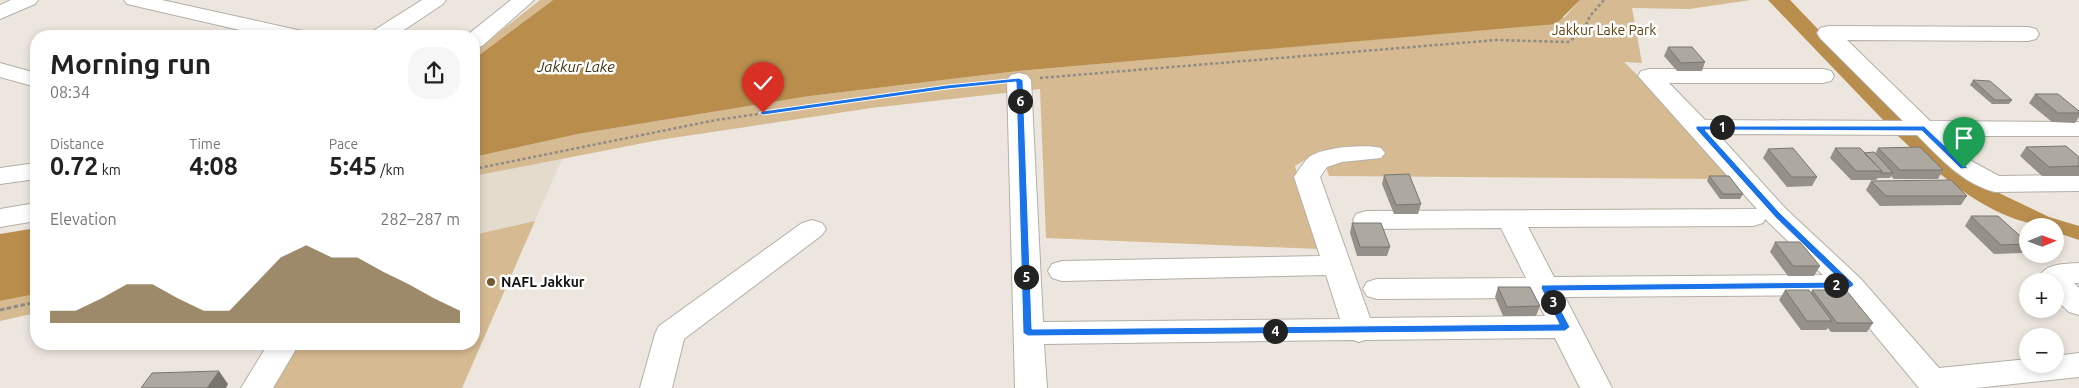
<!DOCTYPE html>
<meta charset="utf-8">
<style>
body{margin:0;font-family:Ubuntu,sans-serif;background:#f6f6f6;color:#222;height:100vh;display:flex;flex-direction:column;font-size:19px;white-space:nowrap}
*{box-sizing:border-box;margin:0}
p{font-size:16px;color:#767676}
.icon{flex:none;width:28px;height:28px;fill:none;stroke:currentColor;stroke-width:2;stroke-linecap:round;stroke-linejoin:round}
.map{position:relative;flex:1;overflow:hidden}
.side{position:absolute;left:30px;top:30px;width:450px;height:320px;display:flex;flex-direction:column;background:#fff;border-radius:20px;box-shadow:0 2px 8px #0003}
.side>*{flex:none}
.needle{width:32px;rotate:89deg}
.buttons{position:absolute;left:2019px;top:218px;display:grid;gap:10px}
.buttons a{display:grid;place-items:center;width:45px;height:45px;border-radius:50%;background:#fff;box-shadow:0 2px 8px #0003;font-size:25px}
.pin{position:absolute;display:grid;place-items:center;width:42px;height:42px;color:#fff;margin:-51px -21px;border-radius:50% 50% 50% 0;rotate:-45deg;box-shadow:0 0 5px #0007}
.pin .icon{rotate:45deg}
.km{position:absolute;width:25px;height:25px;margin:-12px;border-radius:50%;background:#222;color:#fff;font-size:14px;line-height:25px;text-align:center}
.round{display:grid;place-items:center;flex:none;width:52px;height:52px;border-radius:20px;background:#f6f6f6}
.overview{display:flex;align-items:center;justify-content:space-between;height:85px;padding:0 20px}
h1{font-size:28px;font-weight:600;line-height:38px}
.metrics{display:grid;grid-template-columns:repeat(3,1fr);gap:8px;height:85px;padding:5px 20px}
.metrics div{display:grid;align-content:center}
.metrics b{font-size:25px;font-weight:600}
.metrics small{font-size:14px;font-weight:400}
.metrics p{font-size:14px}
.chart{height:140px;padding:10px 20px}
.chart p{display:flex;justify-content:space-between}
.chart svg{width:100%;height:90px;margin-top:5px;fill:#75592c;opacity:.7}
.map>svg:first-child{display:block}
</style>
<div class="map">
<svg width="2079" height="388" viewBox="0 0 2079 388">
<rect width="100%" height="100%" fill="#ece6de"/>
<path fill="#e5dbcc" d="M 562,159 L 462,388 L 242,388 L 269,344 L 474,344 L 474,176 Z"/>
<path fill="#d6ba91" d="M 540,0 L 553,0 L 474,59 L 474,52 Z
M 1580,0 L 1751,0 L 1689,9 L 1632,8 L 1642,63 L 1624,62 L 1685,122 L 1729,179 L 1329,176 L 1321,150 L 1295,166 L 1318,249 L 1046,238 L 1040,89 L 871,108 L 659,140 L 474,176 L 474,157 L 578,134 L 810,96 L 1018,71 L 1448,33 L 1565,17 Z
M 535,221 L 462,388 L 263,388 L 292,344 L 474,344 L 474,235 Z
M 36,294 L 36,313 L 0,321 L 0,301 Z"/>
<path fill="#b98e4d" d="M 553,0 L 1580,0 L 1556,24 L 1018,71 L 810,96 L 578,134 L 474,157 L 474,59 Z
M 1768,0 L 1790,0 L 1907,122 L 1885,122 Z
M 1897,135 L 1921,135 L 1972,180 L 2049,217 L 2079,226 L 2079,240 L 2055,232 L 2055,226 C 1995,226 1938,174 1897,135 Z
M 36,228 L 36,294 L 0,301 L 0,234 Z"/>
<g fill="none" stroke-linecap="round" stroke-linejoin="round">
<g stroke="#b4afa7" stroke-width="2">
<path id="minor" d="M 11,0 L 38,0 L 35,4 L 0,19 L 0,5 Z
M 124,0 L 162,0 L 302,31 L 305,36 L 266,36 L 127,4 Z
M 422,0 L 446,0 L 443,4 L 395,36 L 370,36 L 373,31 Z
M 511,0 L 534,0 L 482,46 L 474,48 L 474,36 L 466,36 Z
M 1828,26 L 2028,27 L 2036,29 L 2039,34 L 2036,39 L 2028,41 L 1847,40 L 1930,121 L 2079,122 L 2079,136 L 1945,136 L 1973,162 L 1999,176 L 2079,175 L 2079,191 L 1995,192 C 1962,183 1941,159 1917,135 L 1718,134 L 1786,209 L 1860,278 L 1939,368 L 2028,359 L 2028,364 L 2055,364 L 2055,356 L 2079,353 L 2079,377 L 1976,388 L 1919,388 L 1842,295 L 1565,297 L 1612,388 L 1580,388 L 1555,338 L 1365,340 L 1359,342 L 1353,340 L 1044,344 L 1047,388 L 1015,388 L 1007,80 L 1011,75 L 1019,73 L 1027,75 L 1031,80 L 1043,322 L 1340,319 L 1326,275 L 1062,281 L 1052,278 L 1048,271 L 1052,264 L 1062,261 L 1320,256 L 1294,177 C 1298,171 1303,163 1308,158 C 1320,147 1366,144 1381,148 L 1385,153 L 1381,158 L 1342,162 L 1327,167 L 1320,177 L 1370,318 L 1545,316 L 1535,298 L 1377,299 L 1367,296 L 1363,289 L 1367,282 L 1377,279 L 1526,278 L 1501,228 L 1366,229 L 1356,226 L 1353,220 L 1356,214 L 1366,211 L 1757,209 L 1638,76 L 1641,71 L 1649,69 L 1823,69 L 1831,71 L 1834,76 L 1831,81 L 1823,83 L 1669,83 L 1705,120 L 1903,121 L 1820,38 L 1817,33 L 1820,28 ZM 1765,219 L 1823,275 L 1554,277 L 1528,227 L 1753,226 L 1763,223 Z
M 0,63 L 36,73 L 36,87 L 0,77 Z
M 36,163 L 36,179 L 0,184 L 0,168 Z
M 36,203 L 36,221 L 0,227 L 0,209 Z
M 812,220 L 822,223 L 826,229 L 822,235 L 684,339 L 672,388 L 640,388 L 655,334 L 659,326 L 802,223 Z
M 2079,263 L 2079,283 L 2074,283 L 2079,288 L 2079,315 L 2069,312 L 2055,299 L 2055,281 L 2040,281 L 2038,278 C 2046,263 2063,264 2079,263 Z
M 268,344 L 299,344 L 273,388 L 241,388 Z"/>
</g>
<path stroke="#8f8b85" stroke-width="2.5" stroke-dasharray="3 2.5" stroke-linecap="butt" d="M 1040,78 L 1496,40 L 1568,42 L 1582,33 L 1590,16 L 1604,0
M 474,169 L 716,120 L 947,87 L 999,82"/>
<path stroke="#8f8b85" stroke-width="3" stroke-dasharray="4.5 2.5" stroke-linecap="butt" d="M 0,310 L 36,302"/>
<use href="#minor" fill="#fff" fill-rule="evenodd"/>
</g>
<path fill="#95908a" d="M 1668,47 L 1705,62 L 1702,71 L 1677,71 L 1664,56 Z
M 1973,80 L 2012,100 L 2009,104 L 1992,104 L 1970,85 Z
M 2035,94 L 2079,111 L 2079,117 L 2075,123 L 2052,122 L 2029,103 Z
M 2026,147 L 2079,157 L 2079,176 L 2042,176 L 2020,156 Z
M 1835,148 L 1875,154 L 1878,148 L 1943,170 L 1938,179 L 1894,179 L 1891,176 L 1890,178 L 1878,178 L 1876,180 L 1851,180 L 1830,158 Z
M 1768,149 L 1817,177 L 1812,186 L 1787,187 L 1763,158 Z
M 1384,175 L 1421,204 L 1418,214 L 1394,214 L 1382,184 Z
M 1709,176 L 1743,194 L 1740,199 L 1720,199 L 1707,181 Z
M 1871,181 L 1967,196 L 1961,205 L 1880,206 L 1866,190 Z
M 1971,216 L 2028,243 L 2028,245 L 2022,253 L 1994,254 L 1965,226 Z
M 1352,223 L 1390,247 L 1387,256 L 1357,256 L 1350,233 Z
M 1775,242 L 1820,266 L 1814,276 L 1788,276 L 1770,252 Z
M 1498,287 L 1540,306 L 1536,316 L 1503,316 L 1495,297 Z
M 1785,290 L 1811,292 L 1812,290 L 1873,323 L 1867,332 L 1831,332 L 1828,328 L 1826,330 L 1801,330 L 1779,300 Z"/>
<path fill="#797670" d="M 219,371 L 228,384 L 226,388 L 207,388 Z"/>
<path fill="#ada8a0" stroke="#797670" d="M 1668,47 L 1692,47 L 1705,62 L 1681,63 Z
M 1973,80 L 1990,81 L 2012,100 L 1995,100 Z
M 2035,94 L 2058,94 L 2079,111 L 2079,113 L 2058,113 Z
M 2066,146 L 2079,157 L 2079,166 L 2049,167 L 2026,147 Z
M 1920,147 L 1943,170 L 1900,170 L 1878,148 Z
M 1793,148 L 1817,177 L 1792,177 L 1768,149 Z
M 1835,148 L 1860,148 L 1882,171 L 1856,171 Z
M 1874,152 L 1893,173 L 1881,173 L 1882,171 L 1864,153 Z
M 1409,174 L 1421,204 L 1396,205 L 1384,175 Z
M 1709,176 L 1729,176 L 1743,194 L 1723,194 Z
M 1951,180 L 1967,196 L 1886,196 L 1871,181 Z
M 1971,216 L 1998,216 L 2028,243 L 2028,244 L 2001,245 Z
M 1352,223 L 1381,223 L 1390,247 L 1360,247 Z
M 1775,242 L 1800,242 L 1820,266 L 1793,266 Z
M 1498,287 L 1530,287 L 1540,306 L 1507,307 Z
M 1785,290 L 1809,290 L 1832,321 L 1807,321 Z
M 1812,290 L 1846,290 L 1873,323 L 1837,323 Z
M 219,371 L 207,388 L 141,388 L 152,373 Z"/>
<path fill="#1a73e8" stroke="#fff" d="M 1019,78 L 1023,80 L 1032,329 L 1559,324 L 1541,288 L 1542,285 L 1842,282 L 1775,217 L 1696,129 L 1696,126 L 1924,126 L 1968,168 L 1961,169 L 1922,131 L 1705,130 L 1780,213 L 1853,283 L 1854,285 L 1850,288 L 1551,291 L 1570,327 L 1565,331 L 1028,336 L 1023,333 L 1016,82 L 947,89 L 763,115 L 759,113 L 763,111 L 947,85 Z"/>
<circle fill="#75592c" stroke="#fff" stroke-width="2" cx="491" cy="282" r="5"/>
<g text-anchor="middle" stroke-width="5" stroke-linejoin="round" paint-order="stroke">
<g font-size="14" fill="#60420f" stroke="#fff">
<text x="1604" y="35">Jakkur Lake Park</text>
</g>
<g font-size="14" font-weight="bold" fill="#141210" stroke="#fff" text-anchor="start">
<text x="501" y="287">NAFL Jakkur</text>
</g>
<g font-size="15" font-style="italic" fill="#433114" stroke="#fff">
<text x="576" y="72">Jakkur Lake</text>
</g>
</g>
</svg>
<div class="buttons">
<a><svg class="needle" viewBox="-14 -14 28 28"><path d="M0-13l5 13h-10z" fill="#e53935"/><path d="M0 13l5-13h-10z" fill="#767676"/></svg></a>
<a>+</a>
<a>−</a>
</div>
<div class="pin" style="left:1964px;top:168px;background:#1e9e55"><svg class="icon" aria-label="arrive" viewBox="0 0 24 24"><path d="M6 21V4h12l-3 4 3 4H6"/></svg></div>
<div class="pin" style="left:763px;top:113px;background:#d93025"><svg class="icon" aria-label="check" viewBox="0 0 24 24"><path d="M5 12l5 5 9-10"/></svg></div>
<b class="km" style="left:1722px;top:127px">1</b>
<b class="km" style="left:1836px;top:285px">2</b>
<b class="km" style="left:1553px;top:302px">3</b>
<b class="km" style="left:1275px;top:331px">4</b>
<b class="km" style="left:1026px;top:277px">5</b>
<b class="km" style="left:1020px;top:101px">6</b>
<section class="side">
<div class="overview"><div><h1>Morning run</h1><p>08:34</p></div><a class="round"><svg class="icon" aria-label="share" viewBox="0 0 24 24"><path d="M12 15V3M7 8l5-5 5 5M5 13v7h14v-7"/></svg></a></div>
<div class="metrics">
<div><p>Distance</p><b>0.72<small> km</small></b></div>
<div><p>Time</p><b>4:08</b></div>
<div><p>Pace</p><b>5:45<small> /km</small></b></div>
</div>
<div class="chart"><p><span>Elevation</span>282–287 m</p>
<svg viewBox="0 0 160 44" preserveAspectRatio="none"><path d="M0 44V38L10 38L20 32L30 25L40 25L50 32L60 38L70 38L80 25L90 12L100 6L110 12L120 12L130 19L140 25L150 32L160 38V44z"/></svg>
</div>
</section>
</div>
